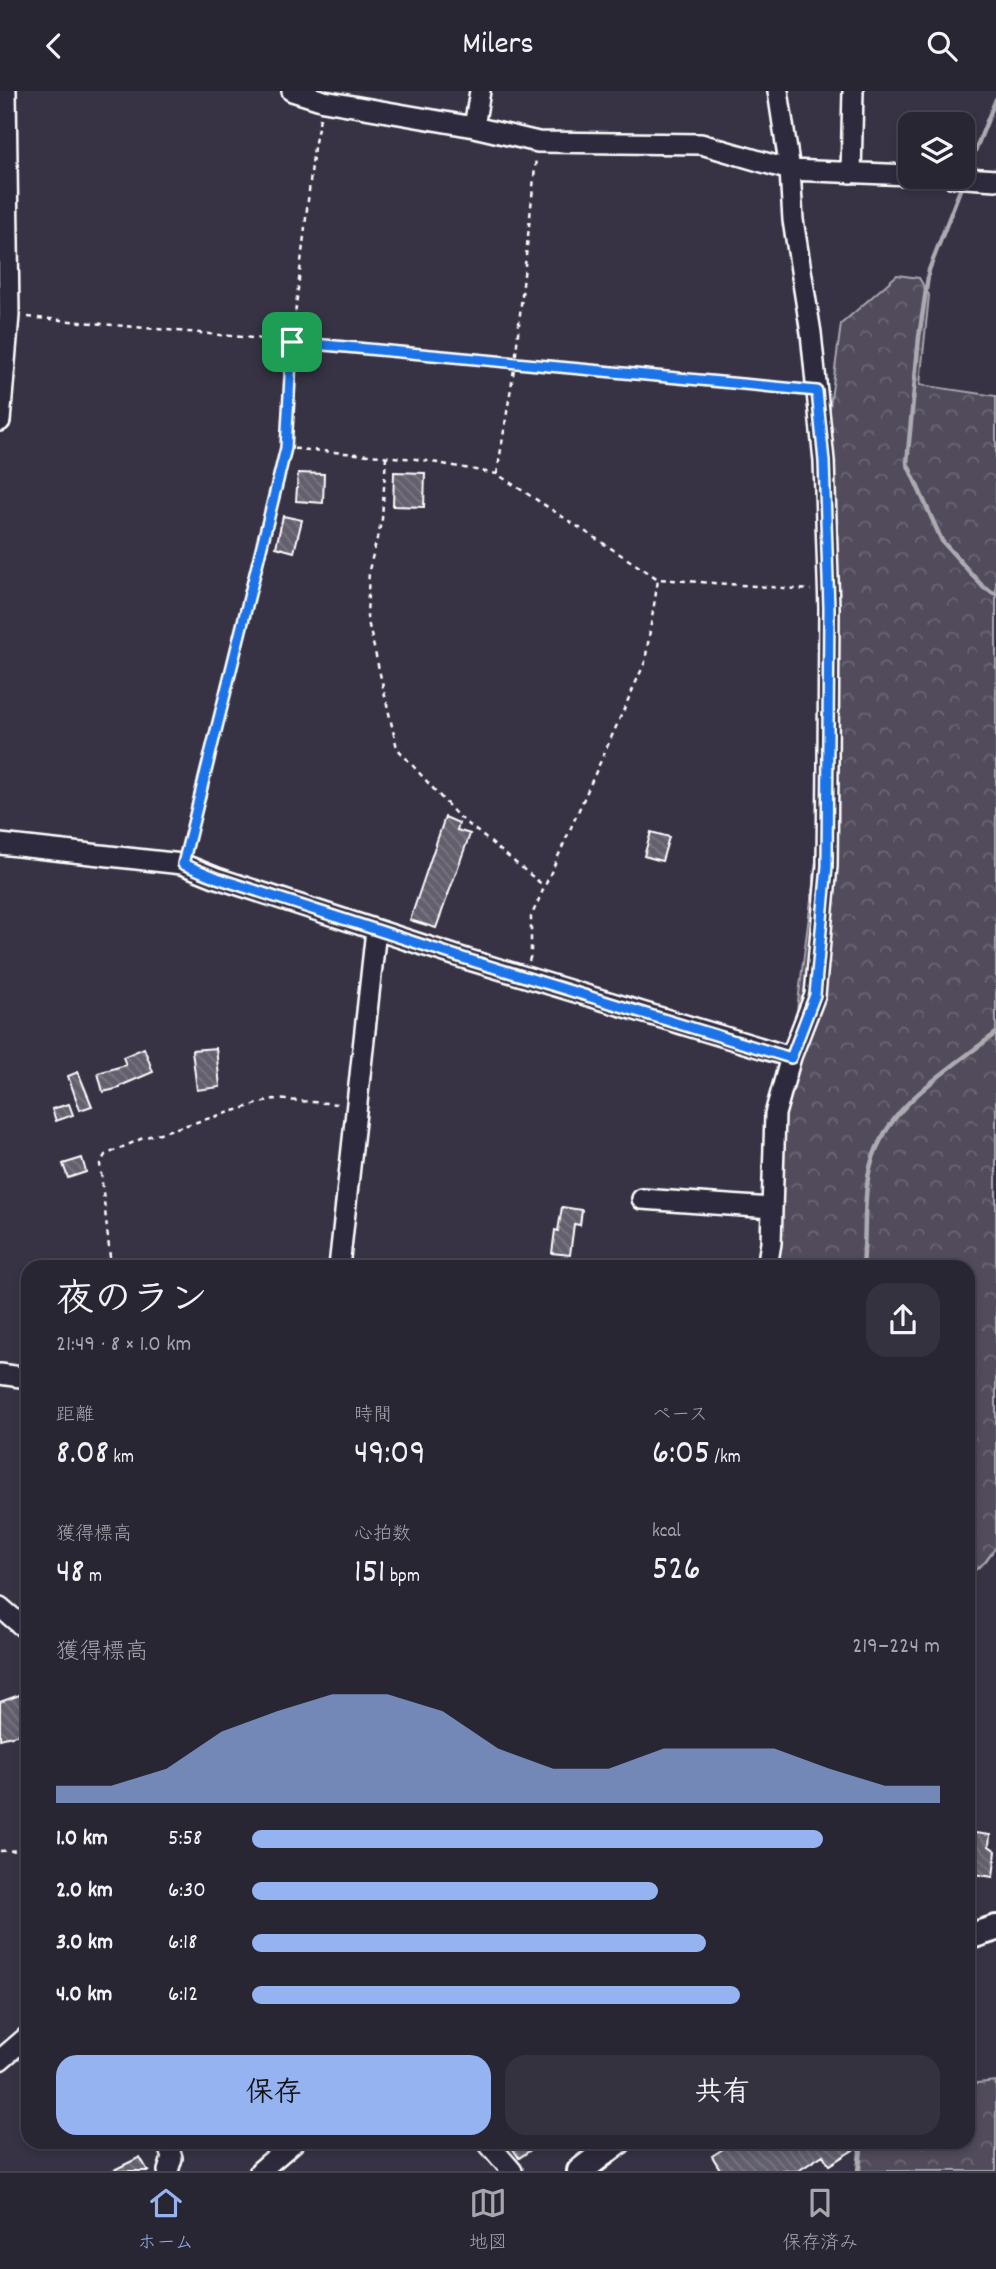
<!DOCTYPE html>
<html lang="ja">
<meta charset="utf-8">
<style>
body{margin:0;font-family:Dekko,"Klee One",sans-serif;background:#353240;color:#f1f3f6;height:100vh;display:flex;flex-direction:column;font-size:26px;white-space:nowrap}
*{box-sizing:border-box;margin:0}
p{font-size:23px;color:#a5a5ac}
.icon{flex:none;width:38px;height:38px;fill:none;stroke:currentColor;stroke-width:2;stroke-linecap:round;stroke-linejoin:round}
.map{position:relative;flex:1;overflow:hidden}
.panel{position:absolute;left:21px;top:1169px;width:954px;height:889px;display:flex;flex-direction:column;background:#292634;border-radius:21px;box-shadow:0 4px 10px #0003,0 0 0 2px #45434f}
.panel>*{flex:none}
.tools{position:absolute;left:898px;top:21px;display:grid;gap:14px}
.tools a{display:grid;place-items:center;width:77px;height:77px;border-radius:14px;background:#292634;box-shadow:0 4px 10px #0003,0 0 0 2px #45434f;font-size:35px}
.pin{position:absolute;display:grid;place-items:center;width:60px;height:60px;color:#fff;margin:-30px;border-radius:14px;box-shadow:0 4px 10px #0006}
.round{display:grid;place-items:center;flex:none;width:74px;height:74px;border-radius:21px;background:#353240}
.headline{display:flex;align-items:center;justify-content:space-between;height:119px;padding:0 35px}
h1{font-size:38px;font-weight:600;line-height:52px}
.metrics{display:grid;grid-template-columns:repeat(3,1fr);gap:10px;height:119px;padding:7px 35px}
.metrics div{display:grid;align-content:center}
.metrics b{font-size:35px;font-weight:600}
.metrics small{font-size:19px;font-weight:400}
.metrics p{font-size:19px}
.chart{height:196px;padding:14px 35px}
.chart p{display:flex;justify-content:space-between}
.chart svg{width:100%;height:126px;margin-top:7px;fill:#95b2f1;opacity:.7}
.action{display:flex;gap:14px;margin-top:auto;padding:14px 35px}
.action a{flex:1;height:80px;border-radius:21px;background:#95b2f1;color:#111;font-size:28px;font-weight:600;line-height:80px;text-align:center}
.action a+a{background:#353240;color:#f1f3f6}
ul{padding:0 35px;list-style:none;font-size:23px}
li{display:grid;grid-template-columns:112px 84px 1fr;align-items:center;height:52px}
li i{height:18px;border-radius:9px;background:#95b2f1}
header{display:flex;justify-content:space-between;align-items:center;height:91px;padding:0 35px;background:#292634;font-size:32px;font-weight:600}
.menu{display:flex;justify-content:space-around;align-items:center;height:98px;border-top:2px solid #45434f;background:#292634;font-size:19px;color:#a5a5ac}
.menu a{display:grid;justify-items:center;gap:4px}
.menu .on{color:#95b2f1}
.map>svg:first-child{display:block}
</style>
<header><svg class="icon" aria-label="back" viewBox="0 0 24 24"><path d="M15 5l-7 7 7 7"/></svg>Milers<svg class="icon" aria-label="search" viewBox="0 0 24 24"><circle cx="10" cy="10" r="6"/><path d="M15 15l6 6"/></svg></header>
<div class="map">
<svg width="996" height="2080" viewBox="0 0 996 2080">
<defs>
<pattern id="forest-crowns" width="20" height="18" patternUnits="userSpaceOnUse" patternTransform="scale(1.75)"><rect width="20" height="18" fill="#514c5c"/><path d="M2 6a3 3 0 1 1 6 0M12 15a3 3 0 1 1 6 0" fill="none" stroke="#6b6774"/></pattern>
<pattern id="building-back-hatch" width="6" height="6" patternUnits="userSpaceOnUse" patternTransform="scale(1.75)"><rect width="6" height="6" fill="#635f6d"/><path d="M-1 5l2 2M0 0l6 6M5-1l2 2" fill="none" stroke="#7a7783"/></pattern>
</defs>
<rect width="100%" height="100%" fill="#373345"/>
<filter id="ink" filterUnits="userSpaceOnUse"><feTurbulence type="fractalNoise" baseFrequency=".0143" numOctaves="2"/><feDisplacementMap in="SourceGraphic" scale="14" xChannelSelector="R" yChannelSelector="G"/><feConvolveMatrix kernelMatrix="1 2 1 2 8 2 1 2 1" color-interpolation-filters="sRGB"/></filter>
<g filter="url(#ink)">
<path fill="url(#forest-crowns)" stroke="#a8a6ae" stroke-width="2" d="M 897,184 L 919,187 L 929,204 L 920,294 L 996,305 L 996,1456 L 985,1471 L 968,1485 L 968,1176 L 774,1176 L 781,1045 L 833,636 L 824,361 L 841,233 Z
M 996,1990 L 996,2080 L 860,2080 L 863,2051 L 968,2051 L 968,1993 Z"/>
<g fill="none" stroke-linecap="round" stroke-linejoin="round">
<path stroke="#adabb2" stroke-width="4.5" d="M 967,80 L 996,8
M 963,91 L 929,179 L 919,246 L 907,372 L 942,450 L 984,497 L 996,503
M 863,1176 C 866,1146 863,1100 871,1073 C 888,1013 949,979 996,942
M 858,2080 L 861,2051"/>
</g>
<path fill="url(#building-back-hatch)" stroke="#fff" stroke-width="2" d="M 394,381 L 425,382 L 424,416 L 393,415 Z
M 298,382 L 324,383 L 323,412 L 296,410 Z
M 283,425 L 302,429 L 294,461 L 276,456 Z
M 445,726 L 459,732 L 457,739 L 470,743 L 436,837 L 410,829 Z
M 651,741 L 669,746 L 662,770 L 644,765 Z
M 144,957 L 153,981 L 120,995 L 120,997 L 103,1001 L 98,982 L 126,974 L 123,966 Z
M 216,957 L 220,996 L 197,999 L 192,959 Z
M 78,981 L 92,1015 L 80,1019 L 68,985 Z
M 69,1013 L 73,1024 L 56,1030 L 52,1018 Z
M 82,1067 L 86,1081 L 68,1087 L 63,1073 Z
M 562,1116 L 582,1119 L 580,1134 L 574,1133 L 570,1164 L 552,1162 L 555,1139 L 558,1140 Z
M 28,1601 L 28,1641 L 0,1648 L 0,1611 Z
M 968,1741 L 990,1744 L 989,1755 L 996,1760 L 993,1786 L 968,1782 Z
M 508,2051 L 542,2051 L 519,2067 Z
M 734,2051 L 866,2051 L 829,2074 L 823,2064 L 798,2080 L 721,2080 L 712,2065 Z
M 140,2066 L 148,2080 L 112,2080 Z"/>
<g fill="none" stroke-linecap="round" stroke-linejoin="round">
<g stroke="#fff" stroke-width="24">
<path id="minor" d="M 292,0 L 324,10 L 474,36 L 538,51 L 701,53 L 790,79 L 910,84
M 474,36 L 480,0
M 851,82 L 853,0
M 951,86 L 996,89
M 0,330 L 9,224 L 6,0
M 0,753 L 182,773 L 217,787 L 466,868 L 791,966
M 642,1108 L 772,1117
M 339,1176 L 376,839
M 767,1176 L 771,1152 L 775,1023 L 791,966 L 815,904 L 827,775 L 828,673 L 829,517 L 824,370 L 811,242 L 793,129 L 790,79 L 778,0
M 0,1283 L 28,1287
M 0,1516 L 28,1540
M 0,1969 L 28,1945
M 167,2051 L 172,2067 L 168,2080
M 487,2051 L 512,2080
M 260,2080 L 294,2051"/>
</g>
<g stroke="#fff" stroke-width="30">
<path id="major" d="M 968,1846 L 996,1837
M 580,2080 L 618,2051"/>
</g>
<path stroke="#fff" stroke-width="2.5" stroke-dasharray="5 5" stroke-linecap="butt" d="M 320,27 L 314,56 L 292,251 L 286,357 L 416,368 L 497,383 L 658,488 L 811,499
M 28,226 L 798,298
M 386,365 L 382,428 L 369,479 L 367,526 L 397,657 L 456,723 L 544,795
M 497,383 L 515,272 L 536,67
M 187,756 L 286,358
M 529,870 L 531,864 L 531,826 L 645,571 L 658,489
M 109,1176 L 110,1166 L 100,1073 L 105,1064 L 143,1047 L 274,1008 L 338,1013
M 0,1760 L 28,1759"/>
<use href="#minor" stroke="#2f2a3d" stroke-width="19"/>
<use href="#major" stroke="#2f2a3d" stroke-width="24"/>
</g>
</g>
<g fill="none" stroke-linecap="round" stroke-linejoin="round" filter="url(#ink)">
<g stroke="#fff" stroke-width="14">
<path id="route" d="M 292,251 L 817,300 L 824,370 L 829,517 L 827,775 L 815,904 L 791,967 L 466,868 L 217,787 L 183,773 L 286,357 Z"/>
</g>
<use href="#route" stroke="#1a73e8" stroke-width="9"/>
</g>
</svg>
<div class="tools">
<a><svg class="icon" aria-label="layers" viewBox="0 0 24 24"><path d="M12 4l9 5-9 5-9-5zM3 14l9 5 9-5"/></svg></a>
</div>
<div class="pin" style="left:292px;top:251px;background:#1e9e55"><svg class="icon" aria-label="arrive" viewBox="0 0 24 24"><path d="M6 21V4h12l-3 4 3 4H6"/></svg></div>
<section class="panel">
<div class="headline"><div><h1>夜のラン</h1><p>21:49 · 8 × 1.0 km</p></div><a class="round"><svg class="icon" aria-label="share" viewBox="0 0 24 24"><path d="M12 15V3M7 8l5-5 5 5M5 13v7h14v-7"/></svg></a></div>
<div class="metrics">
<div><p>距離</p><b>8.08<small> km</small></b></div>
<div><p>時間</p><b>49:09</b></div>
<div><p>ペース</p><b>6:05<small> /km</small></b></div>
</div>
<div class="metrics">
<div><p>獲得標高</p><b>48<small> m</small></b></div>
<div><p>心拍数</p><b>151<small> bpm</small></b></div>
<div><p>kcal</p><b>526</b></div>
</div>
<div class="chart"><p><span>獲得標高</span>219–224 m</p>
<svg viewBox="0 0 160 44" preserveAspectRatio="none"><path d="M0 44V38L10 38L20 32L30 19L40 12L50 6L60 6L70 12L80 25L90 32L100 32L110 25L120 25L130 25L140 32L150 38L160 38V44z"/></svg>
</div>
<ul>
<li><b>1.0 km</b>5:58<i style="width:83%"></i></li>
<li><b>2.0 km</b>6:30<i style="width:59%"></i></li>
<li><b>3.0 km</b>6:18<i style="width:66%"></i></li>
<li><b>4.0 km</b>6:12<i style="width:71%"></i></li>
</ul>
<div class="action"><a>保存</a><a>共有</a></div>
</section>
</div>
<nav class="menu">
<a class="on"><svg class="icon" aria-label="home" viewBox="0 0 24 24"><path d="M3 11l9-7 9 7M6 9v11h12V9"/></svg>ホーム</a>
<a><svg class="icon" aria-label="map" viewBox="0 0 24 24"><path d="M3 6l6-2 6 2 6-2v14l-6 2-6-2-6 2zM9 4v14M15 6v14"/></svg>地図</a>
<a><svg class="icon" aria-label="saved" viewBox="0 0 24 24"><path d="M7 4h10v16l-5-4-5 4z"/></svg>保存済み</a>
</nav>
